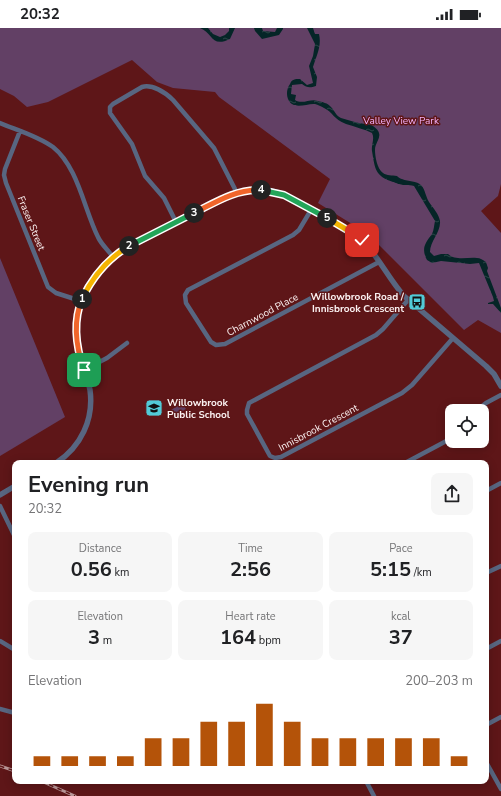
<!DOCTYPE html>
<meta charset="utf-8">
<style>
body{margin:0;font-family:"Nunito Sans",sans-serif;background:#f6f6f6;color:#202124;height:100vh;display:flex;flex-direction:column;font-size:15px;white-space:nowrap}
*{box-sizing:border-box;margin:0}
p{font-size:13px;color:#757577}
.icon{flex:none;width:22px;height:22px;fill:none;stroke:currentColor;stroke-width:2;stroke-linecap:round;stroke-linejoin:round}
.map{position:relative;flex:1;overflow:hidden}
.sheet{position:absolute;left:12px;top:432px;width:477px;height:324px;display:flex;flex-direction:column;background:#fff;border-radius:8px;box-shadow:0 2px 10px #0003}
.sheet>*{flex:none}
.fabs{position:absolute;left:445px;top:376px;display:grid;gap:8px}
.fabs a{display:grid;place-items:center;width:44px;height:44px;border-radius:8px;background:#fff;box-shadow:0 2px 10px #0003;font-size:20px}
.pin{position:absolute;display:grid;place-items:center;width:34px;height:34px;color:#fff;margin:-17px;border-radius:8px;box-shadow:0 2px 6px #0006}
.km{position:absolute;width:20px;height:20px;margin:-10px;border-radius:50%;background:#222;color:#fff;font-size:11px;line-height:20px;text-align:center}
.round{display:grid;place-items:center;flex:none;width:42px;height:42px;border-radius:8px;background:#f6f6f6}
.headline{display:flex;align-items:center;justify-content:space-between;height:68px;padding:0 16px}
h1{font-size:22px;font-weight:700;line-height:30px}
.stats{display:grid;grid-template-columns:repeat(3,1fr);gap:6px;height:68px;padding:4px 16px}
.stats div{display:grid;align-content:center;border-radius:8px;background:#f6f6f6;text-align:center}
.stats b{font-size:20px;font-weight:700}
.stats small{font-size:11px;font-weight:400}
.stats p{font-size:11px}
.chart{height:112px;padding:8px 16px}
.chart p{display:flex;justify-content:space-between}
.chart svg{width:100%;height:72px;margin-top:4px;stroke:#b45309;stroke-width:6}
.status{display:flex;justify-content:space-between;align-items:center;height:28px;padding:0 20px;background:#fff;direction:ltr}
.status svg{height:11px;fill:currentColor}
.map>svg:first-child{display:block}
</style>
<div class="status"><b>20:32</b><svg viewBox="0 0 49 12"><path d="M0 12V9h3v3zM5 12V6h3v6zM10 12V3h3v9zM15 12V0h3v12zM26 1h20v11H26zM47 4h2v5h-2z"/></svg></div>
<div class="map">
<svg width="501" height="768" viewBox="0 0 501 768">
<defs>
<pattern id="water-ripples" width="26" height="14" patternUnits="userSpaceOnUse"><rect width="26" height="14" fill="#052527"/><path d="M2 4q2-2 4 0t4 0M15 11q2-2 4 0t4 0" fill="none" stroke="#2a4547"/></pattern>
</defs>
<rect width="100%" height="100%" fill="#5e1618"/>
<path fill="#624065" d="M 0,0 L 501,0 L 501,156 L 498,168 L 481,183 L 501,205 L 501,305 L 478,292 L 464,302 L 368,206 L 318,175 L 330,151 L 219,69 L 215,64 L 173,60 L 157,54 L 132,32 L 48,74 L 27,79 L 14,68 L 0,61 Z
M 0,230 L 65,389 L 0,428 Z
M 182,375 L 186,381 L 174,388 L 171,382 Z"/>
<path fill="url(#water-ripples)" d="M 200,0 L 208,0 L 213,6 L 220,9 L 225,7 L 229,3 L 229,0 L 235,0 L 230,11 C 211,20 213,5 200,0 Z
M 254,0 L 262,0 L 263,3 L 275,4 L 277,0 L 283,0 L 283,1 L 279,7 L 262,11 L 255,3 Z
M 307,0 L 313,0 L 315,6 L 319,6 C 322,18 316,29 313,39 L 317,49 L 316,58 C 310,60 307,60 302,56 L 292,57 L 291,66 L 296,67 L 295,72 C 303,77 310,70 318,73 C 322,74 328,75 331,79 C 335,83 336,88 341,90 C 349,92 357,95 365,96 C 368,97 371,96 373,98 C 386,107 375,113 375,122 C 375,128 377,141 383,145 C 387,148 392,147 397,148 C 398,149 401,151 402,151 C 409,154 416,152 422,158 C 425,162 426,169 429,174 C 433,180 439,186 440,193 C 441,204 430,213 430,224 L 434,228 L 441,226 L 448,226 C 456,233 467,229 477,230 C 480,230 483,232 486,234 L 488,240 L 487,243 L 501,280 L 501,285 L 493,276 L 488,276 L 488,275 L 494,273 L 493,269 L 479,235 L 470,236 L 441,233 L 432,235 L 427,232 C 421,221 425,215 432,206 C 434,202 434,197 435,193 L 414,158 C 408,156 405,158 399,156 C 398,156 394,154 393,154 C 375,148 375,141 372,123 C 371,117 375,111 372,105 C 364,101 355,99 346,96 C 333,91 333,84 324,80 C 321,78 318,77 315,76 C 307,75 293,83 288,71 C 286,66 287,60 290,56 C 292,51 295,51 300,51 L 307,57 L 313,55 L 309,38 L 313,28 L 315,16 Z"/>
<g fill="none" stroke-linecap="round" stroke-linejoin="round">
<path stroke="#586681" stroke-width="4.5" d="M 0,95 C 17,102 38,108 53,119 C 78,139 84,181 98,209 C 101,216 108,222 113,229
M 20,103 L 5,141 L 4,147 L 6,155 L 48,259 L 56,265 L 81,273
M 311,182 L 299,202 L 293,207 L 188,262 L 185,267 L 186,275 L 211,314 L 216,317 L 225,316 L 379,234
M 176,194 L 164,170 L 145,148 L 132,116 L 110,85 L 110,79 L 113,76 L 142,59 C 152,56 165,64 173,72 L 214,120 L 237,165
M 408,272 L 383,301 L 376,307 L 249,375 L 247,382 L 247,386 L 270,428 L 275,430 L 281,429 L 402,365 L 412,357 L 453,310
M 84,342 L 107,330 L 127,315
M 476,383 L 486,375 L 501,367
M 405,435 L 452,410
M 486,463 L 501,455
M 0,478 L 15,509
M 486,545 L 501,538
M 0,613 L 15,622
M 486,621 L 501,613
M 0,681 L 15,685
M 486,697 L 501,689
M 486,734 L 501,761
M 366,753 L 374,768"/>
<path stroke="#586681" stroke-width="5.5" d="M 56,435 C 81,419 94,391 90,362 C 88,351 83,341 80,330 C 75,312 75,291 81,273 C 95,234 125,220 160,203 C 173,196 187,189 200,182 C 227,168 253,155 283,166 C 294,171 305,178 315,184 C 331,193 351,201 364,214 C 379,230 389,251 404,268 L 486,338 L 494,346 L 501,358
M 0,467 L 15,458"/>
<g stroke="#ba9798" stroke-width="3">
<path id="rail" d="M 0,738 L 15,743
M 41,753 L 75,768"/>
</g>
<use href="#rail" stroke="#5e1618" stroke-width="1.5" stroke-dasharray="4.5" stroke-linecap="butt"/>
</g>
<g fill="none" stroke-linecap="round" stroke-linejoin="round">
<g stroke="#fff" stroke-width="8">
<path id="split-1" d="M 82,271 C 73,293 76,319 84,342"/>
</g>
<g stroke="#fff" stroke-width="8">
<path id="split-2" d="M 82,271 C 93,248 107,231 129,218"/>
</g>
<g stroke="#fff" stroke-width="8">
<path id="split-3" d="M 129,218 L 194,185"/>
</g>
<g stroke="#fff" stroke-width="8">
<path id="split-4" d="M 194,185 C 216,174 236,161 261,162"/>
</g>
<g stroke="#fff" stroke-width="8">
<path id="split-5" d="M 261,162 L 284,167 L 327,190"/>
</g>
<g stroke="#fff" stroke-width="8">
<path id="split-6" d="M 327,190 L 349,203 L 362,212"/>
</g>
<use href="#split-1" stroke="#f0652b" stroke-width="5"/>
<use href="#split-2" stroke="#f5b400" stroke-width="5"/>
<use href="#split-3" stroke="#22a559" stroke-width="5"/>
<use href="#split-4" stroke="#f0652b" stroke-width="5"/>
<use href="#split-5" stroke="#22a559" stroke-width="5"/>
<use href="#split-6" stroke="#f5b400" stroke-width="5"/>
</g>
<defs>
<g id="bus-square" transform="scale(0.9)"><rect x="-9" y="-9" width="18" height="18" rx="4" fill="#52cbd7" stroke="#5e1618"/><path d="M-5-6H5V4H4V6H2V4H-2V6H-4V4H-5ZM-3.5-4V0h7V-4ZM-3.5 1.2v1.5H-2V1.2ZM2 1.2v1.5H3.5V1.2Z" fill="#111"/></g>
<g id="school-square" transform="scale(0.9)"><rect x="-9" y="-9" width="18" height="18" rx="4" fill="#52cbd7" stroke="#5e1618"/><path d="M0-5L7-2L0 1L-7-2ZM-4 1L0 2.5L4 1V4Q0 6-4 4Z" fill="#111"/></g>
</defs>
<g fill-rule="evenodd">
<use href="#bus-square" x="417" y="274"/>
<use href="#school-square" x="154" y="380"/>
</g>
<g text-anchor="middle" stroke-width="3" stroke-linejoin="round" paint-order="stroke">
<g font-size="10" fill="#f3b1f9" stroke="#5e1618">
<text x="401" y="96">Valley View Park</text>
</g>
<g font-size="10" fill="#fbf1f1" stroke="#5e1618">
<text transform="translate(32 195) rotate(68)" y="4">Fraser Street</text>
<text transform="translate(262 286) rotate(-28)" y="4">Charnwood Place</text>
<text transform="translate(318 399) rotate(-28)" y="4">Innisbrook Crescent</text>
</g>
<g font-size="10" font-weight="bold" fill="#fbf1f1" stroke="#5e1618" text-anchor="end">
<text x="404" y="272">Willowbrook Road /<tspan x="404" dy="12">Innisbrook Crescent</tspan></text>
<text x="167" y="378" text-anchor="start">Willowbrook<tspan x="167" dy="12">Public School</tspan></text>
</g>
</g>
</svg>
<div class="fabs">
<a><svg class="icon" aria-label="locate" viewBox="0 0 24 24"><circle cx="12" cy="12" r="6"/><path d="M12 2v4M12 18v4M2 12h4M18 12h4"/></svg></a>
</div>
<div class="pin" style="left:84px;top:342px;background:#1e9e55"><svg class="icon" aria-label="arrive" viewBox="0 0 24 24"><path d="M6 21V4h12l-3 4 3 4H6"/></svg></div>
<div class="pin" style="left:362px;top:212px;background:#d93025"><svg class="icon" aria-label="check" viewBox="0 0 24 24"><path d="M5 12l5 5 9-10"/></svg></div>
<b class="km" style="left:82px;top:271px">1</b>
<b class="km" style="left:129px;top:218px">2</b>
<b class="km" style="left:194px;top:185px">3</b>
<b class="km" style="left:261px;top:162px">4</b>
<b class="km" style="left:327px;top:190px">5</b>
<section class="sheet">
<div class="headline"><div><h1>Evening run</h1><p>20:32</p></div><a class="round"><svg class="icon" aria-label="share" viewBox="0 0 24 24"><path d="M12 15V3M7 8l5-5 5 5M5 13v7h14v-7"/></svg></a></div>
<div class="stats">
<div><p>Distance</p><b>0.56<small> km</small></b></div>
<div><p>Time</p><b>2:56</b></div>
<div><p>Pace</p><b>5:15<small> /km</small></b></div>
</div>
<div class="stats">
<div><p>Elevation</p><b>3<small> m</small></b></div>
<div><p>Heart rate</p><b>164<small> bpm</small></b></div>
<div><p>kcal</p><b>37</b></div>
</div>
<div class="chart"><p><span>Elevation</span>200–203 m</p>
<svg viewBox="0 0 160 44" preserveAspectRatio="none"><path d="M5 44V38M15 44V38M25 44V38M35 44V38M45 44V27M55 44V27M65 44V17M75 44V17M85 44V6M95 44V17M105 44V27M115 44V27M125 44V27M135 44V27M145 44V27M155 44V38"/></svg>
</div>
</section>
</div>
